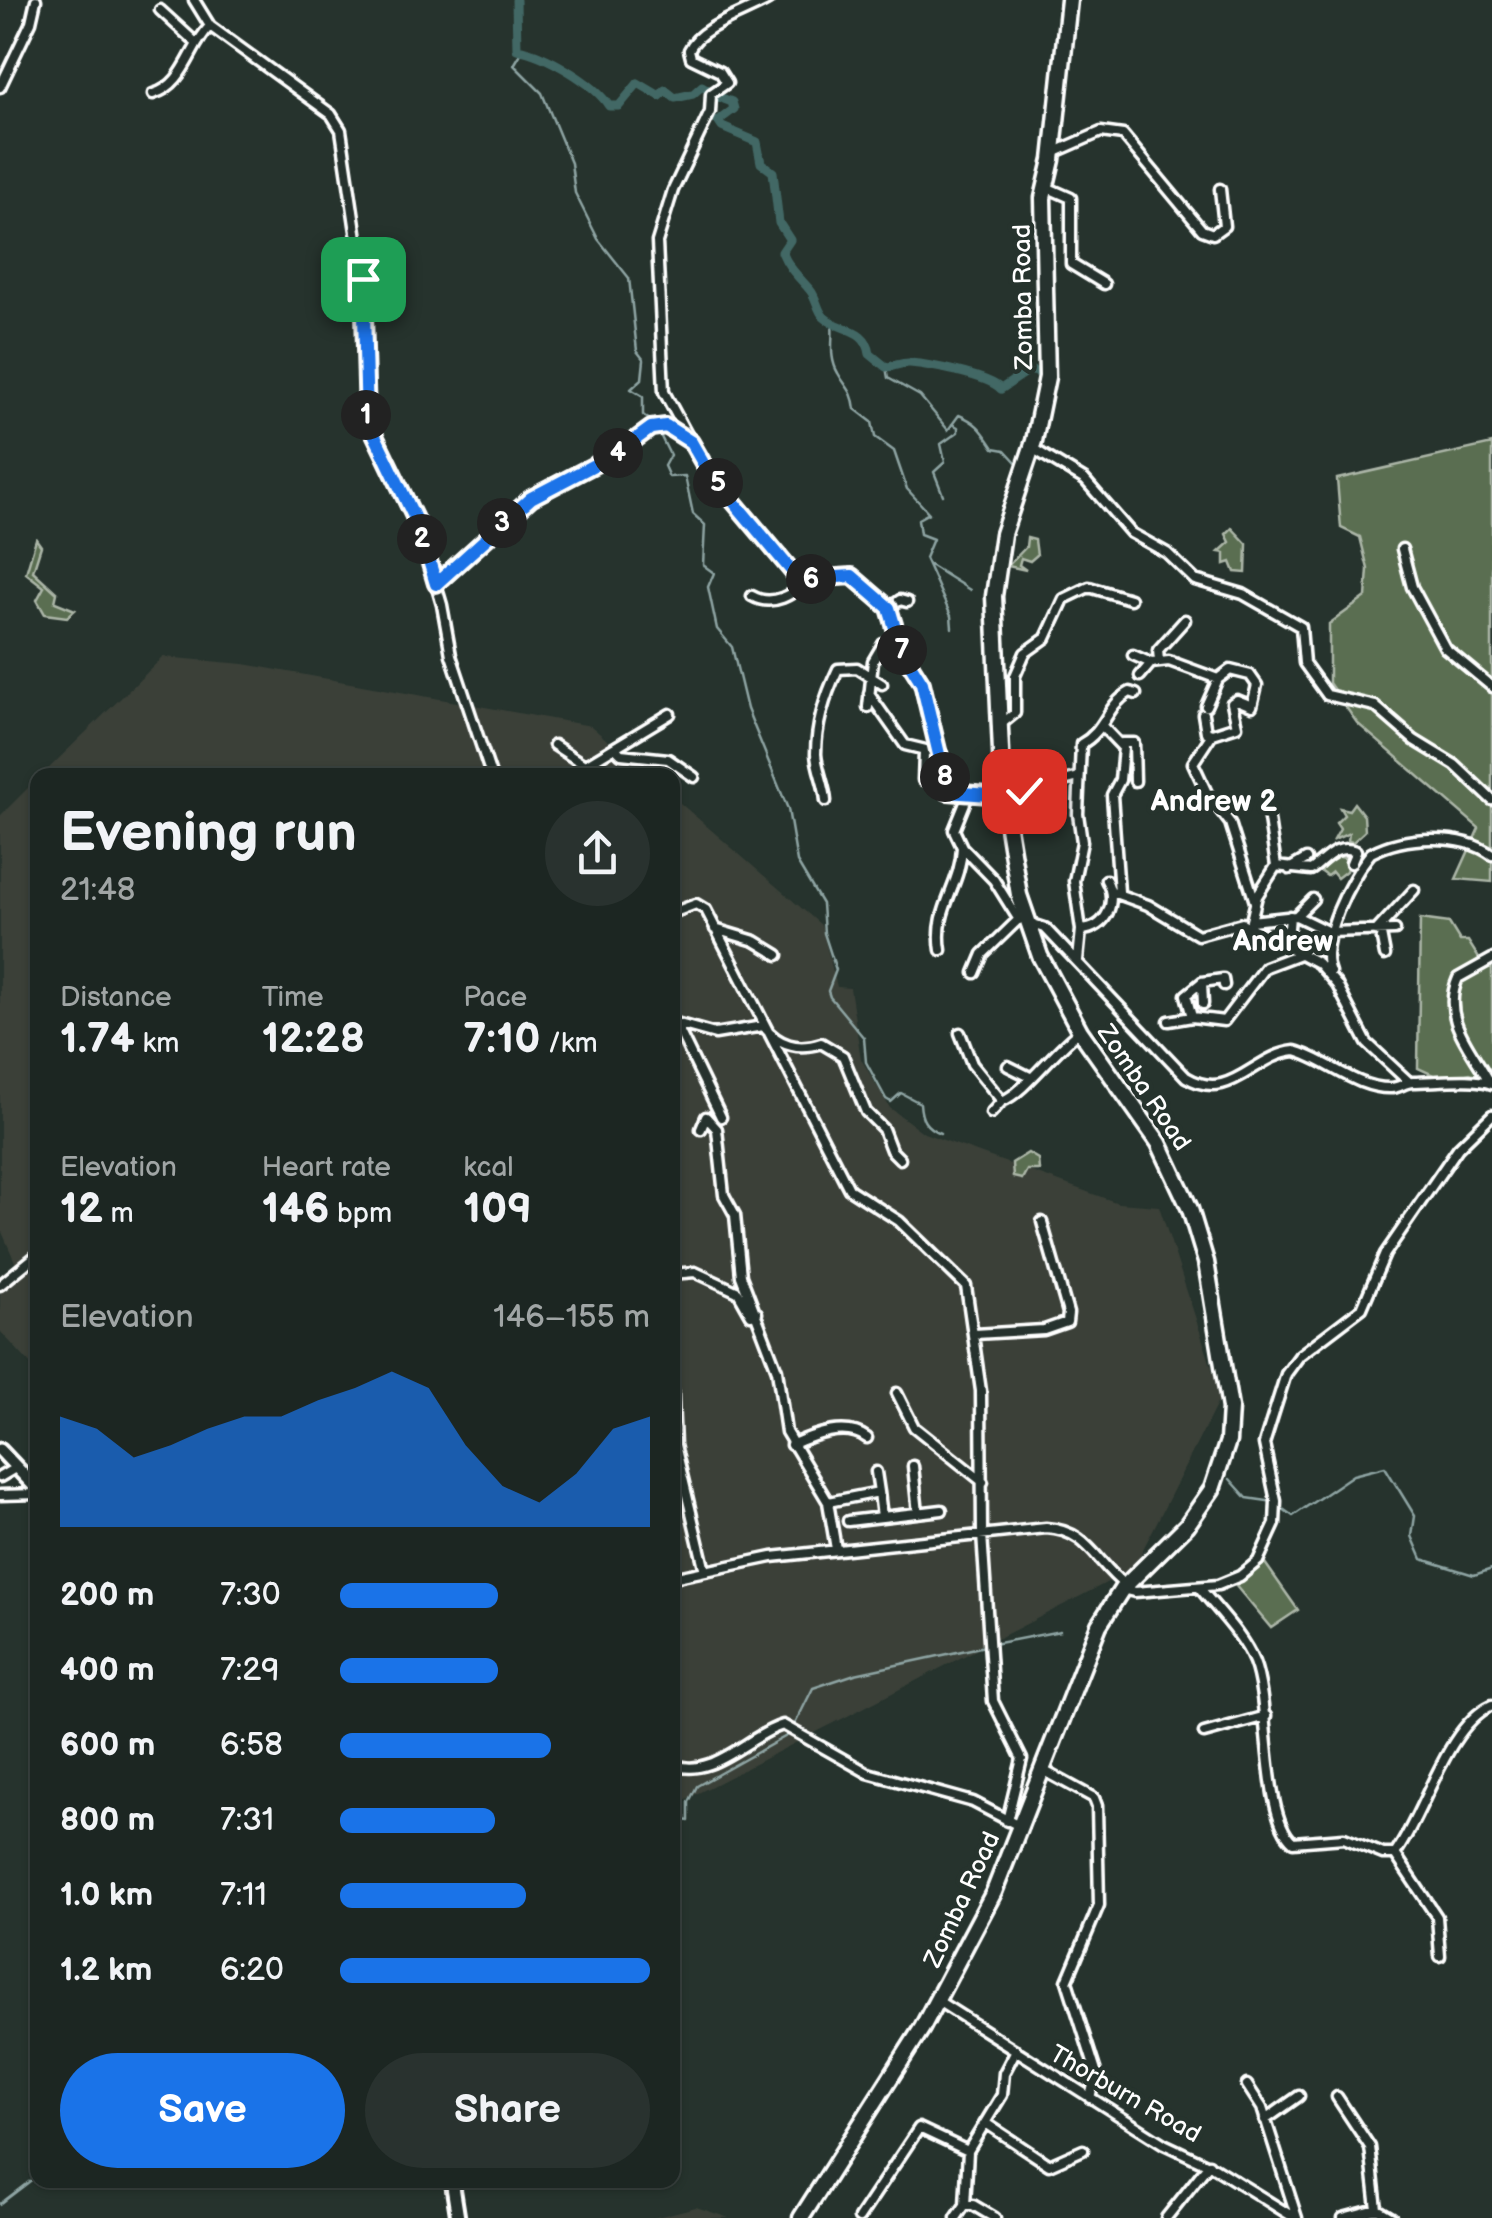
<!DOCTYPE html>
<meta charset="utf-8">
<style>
body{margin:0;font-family:"Balsamiq Sans",sans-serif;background:#29322f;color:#f1f3f6;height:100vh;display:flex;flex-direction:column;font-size:38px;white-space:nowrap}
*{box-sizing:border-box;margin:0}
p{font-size:32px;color:#a0a5a5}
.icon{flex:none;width:55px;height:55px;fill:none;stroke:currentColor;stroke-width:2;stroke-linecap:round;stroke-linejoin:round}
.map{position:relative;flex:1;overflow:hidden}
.sheet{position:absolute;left:30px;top:768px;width:650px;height:1420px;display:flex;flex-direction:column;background:#1c2622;border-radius:20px;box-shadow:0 2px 8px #0004,0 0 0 2px #3a4340}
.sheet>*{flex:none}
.pin{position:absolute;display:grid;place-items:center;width:85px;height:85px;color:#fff;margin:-42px;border-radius:20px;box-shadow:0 5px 15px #0006}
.km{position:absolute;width:50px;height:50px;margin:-25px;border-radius:50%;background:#222;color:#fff;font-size:28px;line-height:50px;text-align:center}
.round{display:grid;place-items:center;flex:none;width:105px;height:105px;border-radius:52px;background:#29322f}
.summary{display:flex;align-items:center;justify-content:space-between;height:170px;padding:0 30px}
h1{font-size:55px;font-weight:800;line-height:75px}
.figures{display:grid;grid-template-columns:repeat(3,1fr);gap:15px;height:170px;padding:10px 30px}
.figures div{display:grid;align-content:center}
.figures b{font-size:42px;font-weight:800}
.figures small{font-size:28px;font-weight:400}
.figures p{font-size:28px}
.chart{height:280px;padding:20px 30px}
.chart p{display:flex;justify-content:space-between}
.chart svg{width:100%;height:180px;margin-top:10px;fill:#1a73e8;opacity:.7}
.action{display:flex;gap:20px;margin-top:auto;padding:20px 30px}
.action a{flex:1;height:115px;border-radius:60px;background:#1a73e8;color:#fff;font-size:40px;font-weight:800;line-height:115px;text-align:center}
.action a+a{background:#29322f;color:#f1f3f6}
ul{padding:0 30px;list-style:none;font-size:32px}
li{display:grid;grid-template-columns:160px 120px 1fr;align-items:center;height:75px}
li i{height:25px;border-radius:12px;background:#1a73e8}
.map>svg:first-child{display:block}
</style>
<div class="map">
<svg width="1492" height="2218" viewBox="0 0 1492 2218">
<rect width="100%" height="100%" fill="#26332d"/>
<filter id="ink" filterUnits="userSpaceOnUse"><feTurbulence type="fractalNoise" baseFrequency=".01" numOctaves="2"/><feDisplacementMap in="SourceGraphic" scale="20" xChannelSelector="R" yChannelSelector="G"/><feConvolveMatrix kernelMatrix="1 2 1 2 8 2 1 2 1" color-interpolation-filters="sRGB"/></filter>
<g filter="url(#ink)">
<path fill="#3b4139" d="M 163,657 L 244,664 L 591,726 L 647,775 L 42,775 Z
M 37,779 L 37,1371 L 0,1331 L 0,1291 L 18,1269 L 0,1227 L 0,816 Z
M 673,797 L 821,925 L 837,987 L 850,988 L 861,1059 L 890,1108 L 924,1133 L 1118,1203 L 1159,1206 L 1221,1396 L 1133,1569 L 673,1806 Z
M 696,2207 L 729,2218 L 653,2218 Z"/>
<path fill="#5a6e51" stroke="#acb6a8" stroke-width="2.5" d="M 1492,444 L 1492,882 L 1456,879 L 1479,828 L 1357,723 L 1329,683 L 1329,624 L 1366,597 L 1368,569 L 1360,537 L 1341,528 L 1337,479 Z
M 1232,528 L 1247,544 L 1246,573 L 1235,572 L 1231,562 L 1225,564 L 1225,553 L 1219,552 L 1230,542 L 1226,534 Z
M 1027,538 L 1035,540 L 1037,555 L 1030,561 L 1021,558 L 1019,565 L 1026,570 L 1008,566 L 1026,547 Z
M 36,539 L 41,546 L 33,571 L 57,593 L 55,602 L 75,610 L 67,617 L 45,614 L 37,600 L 44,587 L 26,573 Z
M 1354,803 L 1364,816 L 1365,831 L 1353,842 L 1348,841 L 1349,833 L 1334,840 L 1340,829 L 1336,823 L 1344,815 L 1340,808 L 1349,810 Z
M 1331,855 L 1349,859 L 1346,871 L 1337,878 L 1332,872 L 1327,876 L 1319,870 Z
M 1420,919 L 1449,923 L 1460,941 L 1468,941 L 1485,968 L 1492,967 L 1492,1081 L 1470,1073 L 1444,1080 L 1418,1068 Z
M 1028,1153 L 1038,1159 L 1039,1170 L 1027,1170 L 1022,1179 L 1013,1177 L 1012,1163 Z
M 1265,1563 L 1298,1610 L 1271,1628 L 1235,1585 Z"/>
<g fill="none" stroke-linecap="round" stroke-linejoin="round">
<path stroke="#8ea4a3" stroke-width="2.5" d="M 523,50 L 514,65 L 542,93 L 571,163 L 575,193 L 598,239 L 629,278 L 637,351 L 644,360 L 642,379 L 631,389 L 643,396 L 643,415 L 655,424
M 832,323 C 834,340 828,356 838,373 C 846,388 853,390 855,409 L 872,422 L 875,437 L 894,451 L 907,489 L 929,513 L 918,519 L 920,534 L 933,539 L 925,558 L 951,616 L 952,628
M 886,367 L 888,378 L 920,396 L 948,430 L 959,415 C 979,423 983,432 994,448 L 1005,450 L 1016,462
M 658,431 L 670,455 L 664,466 L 669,477 L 685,476 L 693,514 L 705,525 L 703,565 L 714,573 L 708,587 L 717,629 L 732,647 L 747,709 L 788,809 L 797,862 L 822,904 L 824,933 L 836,970 L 828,991 L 830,997 L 864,1038 L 866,1062 L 886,1099 L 891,1102 L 901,1093 L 920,1103 C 921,1119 925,1127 940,1133
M 943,495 L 934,472 L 945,462 L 941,444 L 958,432 L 958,427 L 952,424
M 930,565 L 970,590
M 1230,1479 L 1247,1498 L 1274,1502
M 1280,1507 L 1293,1516 L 1353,1475 L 1385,1467 L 1415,1516 L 1412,1536 L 1422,1559 L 1474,1575 L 1492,1569
M 993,1644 L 1060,1631
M 672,1818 L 689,1821 L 689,1802 L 697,1786 L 790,1734 L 813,1688 L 855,1674 L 985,1646
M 0,2204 L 38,2175"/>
<path stroke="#426865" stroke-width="9" d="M 516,0 L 517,49 C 545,54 594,83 609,106 L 619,106 L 638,83 L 660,96 L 665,90 L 675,98 L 693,94 L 702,86 L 721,98
M 724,99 L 732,102 L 734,109 L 718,121 L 722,127 L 757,142 L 761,163 L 773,172 L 779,223 L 790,240 L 782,252 C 789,269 799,277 810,290 C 817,298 817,310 824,317 C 840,332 866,326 870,354 L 886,367 C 894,367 902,362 910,363 C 930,365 987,375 1001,389 L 1029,370 L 1043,374"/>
<g stroke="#fff" stroke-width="15">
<path id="minor" d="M 194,0 L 210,26 L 331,114 L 341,130 L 363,279 L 367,419 L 419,527 L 442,605 L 451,655 L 491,775
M 160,10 L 195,42
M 0,87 L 31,22 L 36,0
M 153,94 C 185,85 189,47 210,26
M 1053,153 L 1101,132 L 1123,135 L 1202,230 L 1213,234 L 1224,226 L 1220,189
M 1046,187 L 1071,198 L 1071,264 L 1104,284
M 691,442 L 664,392 L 657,242 L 673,190 L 710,112 L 711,94 L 727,83 L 720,72 L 691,58 L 689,50 C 700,26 744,14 768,0
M 1032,448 L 1085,480 L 1131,533 L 1167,553 L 1195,580 L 1243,594 L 1301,627 L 1304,663 L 1327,695 L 1375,706 L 1414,740 L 1455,765 L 1492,800
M 1402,549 L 1412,587 L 1445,648 L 1492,687
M 436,584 L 531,497 L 617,453 L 651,428 L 664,426 L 691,442 L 707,470 L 796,576 L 810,579 L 852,576 L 889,608 L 902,651 L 921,683 L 947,789 L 969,793 L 954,830 L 962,847 L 994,880 L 1019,920
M 752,596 C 773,608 793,594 810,580
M 889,608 L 900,600 L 907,602
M 1133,655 L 1151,663
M 1159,661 L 1158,650 L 1185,620
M 1140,676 L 1151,663 L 1169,661 L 1218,679
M 869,694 L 905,745 L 942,754
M 1206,706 L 1218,679 L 1230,670 L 1250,675 L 1257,685 L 1252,706 L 1237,700 L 1232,703 L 1237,726 L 1212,734 L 1193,763 L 1207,793 L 1230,823 L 1255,902
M 868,707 L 873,661 L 883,644 L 901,645
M 1203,714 L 1206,732 L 1212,734
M 999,726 L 1015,713 L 1015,676 L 1025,653 L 1046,638 L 1064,599 L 1089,587 L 1130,599
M 1102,726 L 1123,748 L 1120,780 L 1112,795 L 1119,892
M 1122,743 L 1134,743 L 1135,781
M 554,745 L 586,766
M 616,749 L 621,754 L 668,759 L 694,777
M 569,775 L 670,714
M 923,780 L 924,753
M 970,794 L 1010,795 L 1079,777
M 826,801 C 825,785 817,770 816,754 C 816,724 825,696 838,669 L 857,668 L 882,684
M 1276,866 L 1311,870 C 1325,860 1336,843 1356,851 L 1351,863
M 1289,869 L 1306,859
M 1112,892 L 1148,905 L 1198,935 L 1242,923 L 1318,963 L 1337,985 L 1367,1043 L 1409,1082
M 672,913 L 696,904 L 706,910 L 849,1189 L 899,1221 L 966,1286 L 981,1391 L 982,1534 L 993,1701 L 1022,1759 L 1007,1821
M 1296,916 L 1313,899
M 1251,921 L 1296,916 L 1329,932 L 1395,930
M 1251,921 L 1257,896 L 1276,866 L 1268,813
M 1030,923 L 1045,928 L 1186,1077 C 1231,1104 1253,1055 1295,1051 C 1326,1059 1356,1089 1391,1088 C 1399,1088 1405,1082 1413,1082 C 1435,1082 1474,1077 1492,1084
M 715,929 L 755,941 L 778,955
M 1081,930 C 1107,929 1118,901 1106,880
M 1376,931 L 1414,890
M 1381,934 L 1385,955
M 1277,939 L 1289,928 L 1290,916
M 941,950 C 934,908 961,887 962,847
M 1078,960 L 1081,930 L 1074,881 L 1082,842 L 1078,814 L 1081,744 C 1107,730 1105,706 1130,692 L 1136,694
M 1330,972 C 1317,942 1351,877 1371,853 C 1403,836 1461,832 1492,855
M 975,973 L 983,954 L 1021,917
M 1203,1004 L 1202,982 L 1223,979 L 1224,985
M 1192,1017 L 1186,995 L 1202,982
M 1169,1021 L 1192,1017 L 1224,1021 L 1265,967 L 1302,953
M 672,1022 L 715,1034 L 763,1026 C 779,1045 797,1051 821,1043 L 843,1056 L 866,1112 L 883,1129 L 891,1150 L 900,1159
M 675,1022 L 721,1117
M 960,1033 L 972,1064 L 1002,1101 C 1024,1093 1055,1049 1080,1031
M 1008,1066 L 1030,1077
M 1490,1083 C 1472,1049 1440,1019 1458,978 L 1492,959
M 991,1113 L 1002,1101
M 701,1129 L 706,1117 L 717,1129 L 724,1195 L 735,1215 L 741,1276 L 777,1370 L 786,1432 L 828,1502 L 836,1549
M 672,1274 L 695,1272 L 738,1292 L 751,1315 L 757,1313
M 0,1285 L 38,1254
M 975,1334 L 1044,1330 L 1067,1322 L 1068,1313 L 1042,1222
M 672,1375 L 675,1445 L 705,1571
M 897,1393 L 914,1427 L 983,1482
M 791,1445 C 813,1435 846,1422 867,1438
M 913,1466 L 918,1513
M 876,1472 L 879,1492
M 0,1477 L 17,1467
M 0,1495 L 38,1494
M 828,1502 L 879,1492 L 882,1517 L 942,1510
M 848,1521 L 882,1517
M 672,1578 L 772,1557 L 1046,1528 C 1088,1530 1096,1563 1125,1585
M 1199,1587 C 1218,1611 1243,1635 1254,1662 C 1271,1705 1262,1816 1293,1842 L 1344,1838 L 1383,1854 L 1395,1854 C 1425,1813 1446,1726 1492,1705
M 1122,1589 L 1135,1592 L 1218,1585 L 1240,1576 L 1258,1561 L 1275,1524 L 1276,1501 L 1264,1444 L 1286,1374 L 1300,1355 L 1362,1308 L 1385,1254 L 1458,1148 L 1492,1115
M 1204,1733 L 1266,1716
M 672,1764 C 712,1781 748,1735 783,1725 L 868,1773 L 973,1802 L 1019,1826
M 1041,1769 L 1094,1798 L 1097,1806 L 1099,1905 L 1067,1981 L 1096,2072 L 1090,2098
M 1395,1854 L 1437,1917 L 1440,1956
M 938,2001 L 1164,2144 L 1213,2167 L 1295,2218
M 1247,2085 L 1262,2108 L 1297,2218
M 1337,2097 L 1370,2147 L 1377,2209
M 1265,2120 L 1299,2096
M 987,2124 L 1049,2165 L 1083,2150
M 965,2205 L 973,2205 L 995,2218
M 859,2218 L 919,2128 L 968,2151
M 956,2218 L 965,2205 L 968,2151 L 1002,2095 L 1004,2073 L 1016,2050
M 1166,2218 L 1209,2164
M 1343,2218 L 1377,2209 L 1392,2218"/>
</g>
<g stroke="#fff" stroke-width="19">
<path id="major" d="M 0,1450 L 38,1490
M 452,2180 L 458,2218"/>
</g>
<g stroke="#fff" stroke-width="21">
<path id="highway" d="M 801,2218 L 922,2028 L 994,1892 L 1099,1625 L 1122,1589 L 1187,1525 L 1212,1489 L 1228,1441 L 1230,1408 L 1206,1262 L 1190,1209 L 1159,1143 L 1080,1031 L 1040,956 L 1019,895 L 1003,796 L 994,596 L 1003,534 L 1034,441 L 1047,377 L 1043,198 L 1052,160 L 1069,0"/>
</g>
<use href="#minor" stroke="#26332d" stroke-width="8"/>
<use href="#major" stroke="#26332d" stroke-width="11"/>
<use href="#highway" stroke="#26332d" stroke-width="14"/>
</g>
</g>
<g fill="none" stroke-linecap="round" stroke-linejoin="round" filter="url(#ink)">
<g stroke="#fff" stroke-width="20">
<path id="route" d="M 363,279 L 367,419 L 419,527 L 436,584 L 531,498 L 617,453 L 651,428 L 666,426 L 691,442 L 707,470 L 796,576 L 810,579 L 852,576 L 889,608 L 902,651 L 922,683 L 948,792 L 1003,796 L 1024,791"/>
</g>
<use href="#route" stroke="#1a73e8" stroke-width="12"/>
</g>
<g text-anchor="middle" stroke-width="9" stroke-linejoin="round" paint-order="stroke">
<g font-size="25" fill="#fff" stroke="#26332d">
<text transform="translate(1022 297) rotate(-91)" y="9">Zomba Road</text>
<text transform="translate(1145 1087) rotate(56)" y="9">Zomba Road</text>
<text transform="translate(961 1899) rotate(-65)" y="9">Zomba Road</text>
<text transform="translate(1126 2093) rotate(30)" y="9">Thorburn Road</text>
</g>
<g font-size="30" font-weight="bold" fill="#fff" stroke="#26332d">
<text x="1214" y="811">Andrew 2</text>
<text x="1283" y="951">Andrew</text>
</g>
</g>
</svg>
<div class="pin" style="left:363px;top:279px;background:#1e9e55"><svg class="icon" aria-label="arrive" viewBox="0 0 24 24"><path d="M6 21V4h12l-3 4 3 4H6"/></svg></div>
<div class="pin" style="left:1024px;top:791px;background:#d93025"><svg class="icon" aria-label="check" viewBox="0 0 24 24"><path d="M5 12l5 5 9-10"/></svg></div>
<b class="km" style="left:366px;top:415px">1</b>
<b class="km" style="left:422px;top:539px">2</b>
<b class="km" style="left:502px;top:523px">3</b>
<b class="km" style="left:618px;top:453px">4</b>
<b class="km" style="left:718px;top:483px">5</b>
<b class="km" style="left:811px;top:579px">6</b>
<b class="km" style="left:902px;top:650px">7</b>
<b class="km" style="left:945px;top:777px">8</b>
<section class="sheet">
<div class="summary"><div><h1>Evening run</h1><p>21:48</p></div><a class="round"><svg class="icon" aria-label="share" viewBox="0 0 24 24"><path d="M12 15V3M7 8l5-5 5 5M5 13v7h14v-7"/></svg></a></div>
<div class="figures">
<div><p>Distance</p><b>1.74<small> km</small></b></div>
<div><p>Time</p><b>12:28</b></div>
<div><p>Pace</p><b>7:10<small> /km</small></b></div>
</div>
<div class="figures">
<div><p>Elevation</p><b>12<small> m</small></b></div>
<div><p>Heart rate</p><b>146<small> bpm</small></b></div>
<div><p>kcal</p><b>109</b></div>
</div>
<div class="chart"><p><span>Elevation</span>146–155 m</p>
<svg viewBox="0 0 160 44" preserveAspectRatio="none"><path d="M0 44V17L10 20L20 27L30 24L40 20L50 17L60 17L70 13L80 10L90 6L100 10L110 24L120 34L130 38L140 31L150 20L160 17V44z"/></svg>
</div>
<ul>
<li><b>200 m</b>7:30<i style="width:51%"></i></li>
<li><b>400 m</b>7:29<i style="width:51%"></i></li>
<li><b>600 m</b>6:58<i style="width:68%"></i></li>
<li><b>800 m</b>7:31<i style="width:50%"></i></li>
<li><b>1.0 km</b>7:11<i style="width:60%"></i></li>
<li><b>1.2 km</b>6:20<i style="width:100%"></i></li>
</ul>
<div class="action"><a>Save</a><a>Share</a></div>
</section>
</div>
